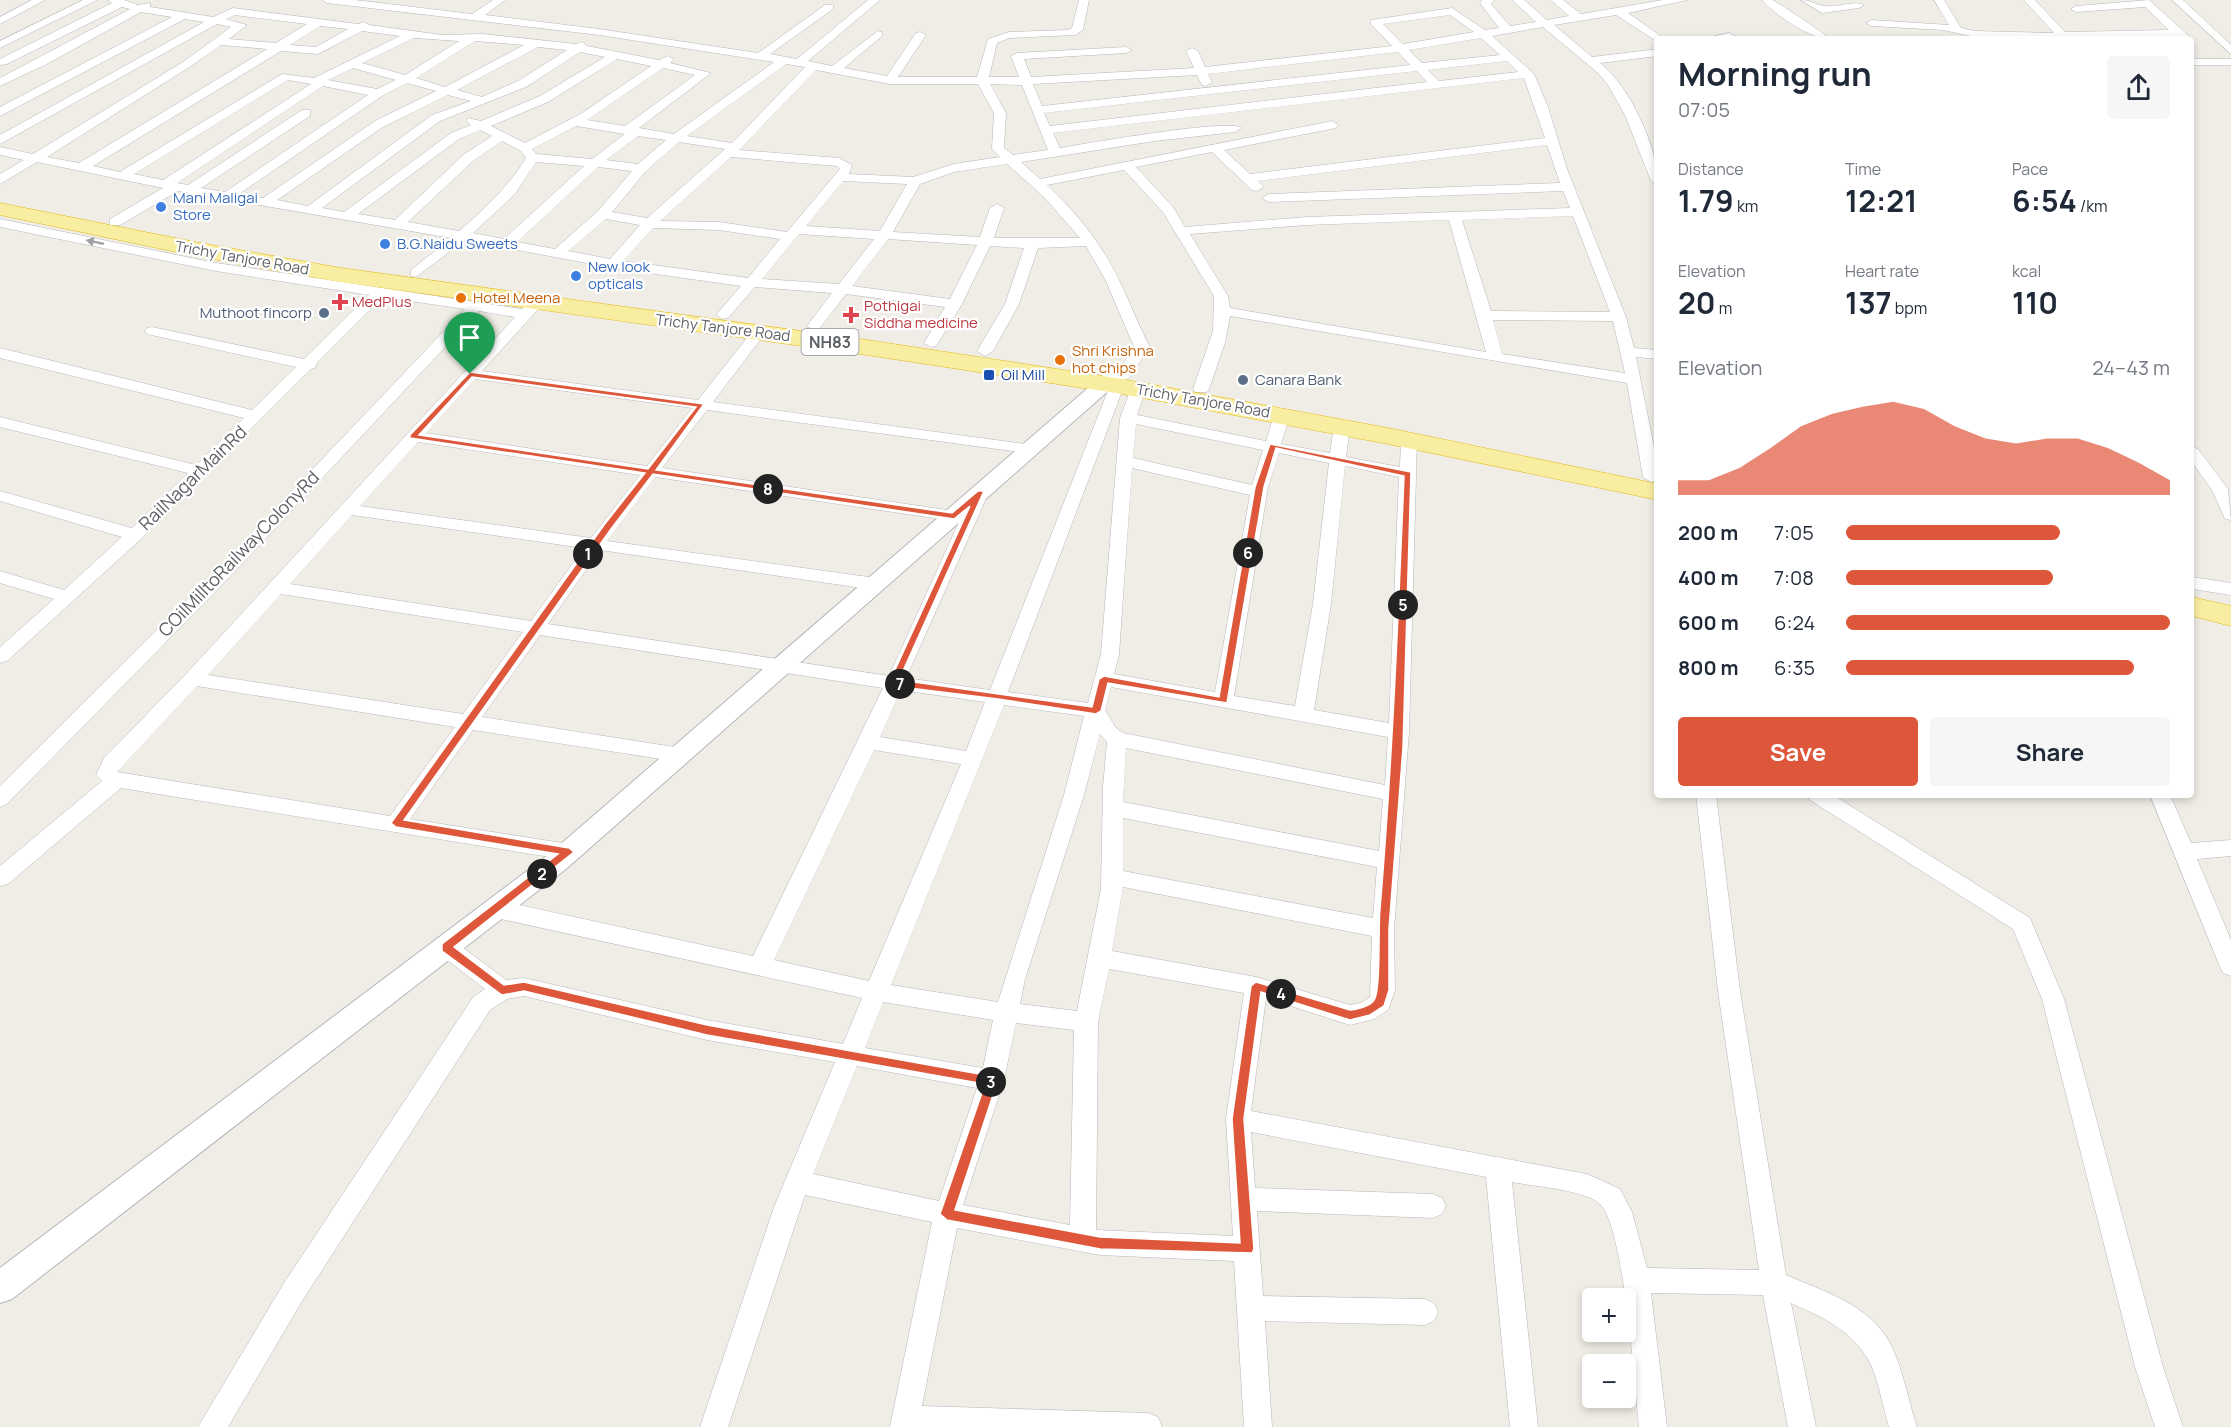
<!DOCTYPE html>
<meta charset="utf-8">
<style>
body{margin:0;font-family:Manrope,sans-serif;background:#f6f6f7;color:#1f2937;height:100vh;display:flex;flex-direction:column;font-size:22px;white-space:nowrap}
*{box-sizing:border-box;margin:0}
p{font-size:20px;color:#747a83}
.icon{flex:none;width:33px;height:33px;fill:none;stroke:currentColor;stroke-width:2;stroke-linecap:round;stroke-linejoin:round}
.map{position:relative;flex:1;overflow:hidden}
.panel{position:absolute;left:1654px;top:36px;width:540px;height:762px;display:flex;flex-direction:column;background:#fff;border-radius:6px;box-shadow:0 3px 9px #0003}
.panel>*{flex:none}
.buttons{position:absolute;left:1582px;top:1288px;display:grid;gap:12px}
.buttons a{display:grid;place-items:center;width:54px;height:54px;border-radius:6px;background:#fff;box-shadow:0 3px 9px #0003;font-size:30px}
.pin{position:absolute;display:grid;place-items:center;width:51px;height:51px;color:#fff;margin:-62px -26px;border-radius:50% 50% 50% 0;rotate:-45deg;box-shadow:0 0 6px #0007}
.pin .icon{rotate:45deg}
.km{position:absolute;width:30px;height:30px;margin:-15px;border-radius:50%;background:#222;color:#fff;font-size:16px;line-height:30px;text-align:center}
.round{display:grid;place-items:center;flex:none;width:63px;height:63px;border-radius:6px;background:#f6f6f7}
.head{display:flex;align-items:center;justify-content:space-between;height:102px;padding:0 24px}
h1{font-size:33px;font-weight:700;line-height:45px}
.metrics{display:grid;grid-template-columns:repeat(3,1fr);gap:9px;height:102px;padding:6px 24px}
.metrics div{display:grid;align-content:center}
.metrics b{font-size:30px;font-weight:700}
.metrics small{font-size:16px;font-weight:400}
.metrics p{font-size:16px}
.chart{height:168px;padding:12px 24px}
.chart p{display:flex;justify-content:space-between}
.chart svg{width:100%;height:108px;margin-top:6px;fill:#df573b;opacity:.7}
.cta{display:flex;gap:12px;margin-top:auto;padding:12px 24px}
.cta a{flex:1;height:69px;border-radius:6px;background:#df573b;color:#fff;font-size:24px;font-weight:700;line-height:69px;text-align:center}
.cta a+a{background:#f6f6f7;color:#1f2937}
ul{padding:0 24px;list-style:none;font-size:20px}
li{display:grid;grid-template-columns:96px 72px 1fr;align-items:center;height:45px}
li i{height:15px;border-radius:8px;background:#df573b}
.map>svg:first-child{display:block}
</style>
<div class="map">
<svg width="2231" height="1427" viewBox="0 0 2231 1427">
<rect width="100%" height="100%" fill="#efede5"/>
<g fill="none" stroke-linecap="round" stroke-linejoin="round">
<g stroke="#b6b7bb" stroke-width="1">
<path id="minor" d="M 32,0 L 45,0 L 0,24 L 0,17 Z
M 83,0 L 97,0 L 0,48 L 0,41 Z
M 108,0 L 124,0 L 138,5 L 150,3 L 150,7 L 213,17 L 233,8 L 358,24 L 364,22 L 369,25 L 442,35 L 483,34 L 576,44 L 582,42 L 587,46 L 659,60 L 668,56 L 674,59 L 670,63 L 711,73 L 639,128 L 674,134 L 774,62 L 599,35 L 327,3 L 322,0 L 355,0 L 472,14 L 493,0 L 505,0 L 485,15 L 599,29 L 758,53 L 825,5 L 833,5 L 833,9 L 770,54 L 797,59 L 868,0 L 880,0 L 808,61 L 832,66 L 878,31 L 882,32 L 882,36 L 844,68 L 887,76 L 916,33 L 920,32 L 926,35 L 898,77 L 977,77 L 988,39 L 1009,32 L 1068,30 L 1072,28 L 1079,0 L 1089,0 L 1083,30 L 1075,35 L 1009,38 L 997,43 L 989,77 L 1019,77 L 1011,56 L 1017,53 L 1126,47 L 1132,50 L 1126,53 L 1024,59 L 1031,77 L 1194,68 L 1186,51 L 1192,48 L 1198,51 L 1205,67 L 1392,46 L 1371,24 L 1371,20 L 1452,8 L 1485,30 L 1499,28 L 1480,3 L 1482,0 L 1495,0 L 1491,4 L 1510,26 L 1536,22 L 1512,0 L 1524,0 L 1547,20 L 1569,16 L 1551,0 L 1563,0 L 1581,14 L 1663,0 L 1687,0 L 1628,13 L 1665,39 L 1658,39 L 1658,42 L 1616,15 L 1554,25 L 1592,57 L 1658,49 L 1658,56 L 1600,63 C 1630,86 1658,148 1658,185 L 1651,181 L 1625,115 L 1608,85 L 1598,73 L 1543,27 L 1492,36 L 1534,74 L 1548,107 L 1567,169 L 1626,317 L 1634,348 L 1658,350 L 1658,359 L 1636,357 L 1658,467 L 1658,480 L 1651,482 L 1643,477 L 1627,383 L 1230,316 L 1225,343 L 1209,389 L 1207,392 L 1195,392 L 1193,389 L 1213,331 L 1214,296 L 1163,212 L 1124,170 L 1047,185 C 1076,212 1102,244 1119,280 C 1130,302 1138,325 1150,347 L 1129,378 L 1124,380 L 1116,375 L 1134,347 L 1106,281 L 1086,246 L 1038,248 L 1019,304 L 993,351 L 985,356 L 977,351 L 1005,304 L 1024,248 L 990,246 L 962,304 L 936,346 L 931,347 L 924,343 L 945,307 L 846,294 L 819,329 L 814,330 L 807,326 L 832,293 L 755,287 L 728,318 L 723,319 L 716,315 L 741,286 L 613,268 L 465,240 L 416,277 L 411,276 L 411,270 L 451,238 L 178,191 L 120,225 L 110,225 L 110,219 L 163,188 L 37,162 L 0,184 L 0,174 L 24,160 L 0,155 L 0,147 L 33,154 L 183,62 L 231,27 L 217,24 L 0,144 L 0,135 L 204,22 L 185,19 L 0,116 L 0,107 L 172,17 L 141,12 L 45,65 L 0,86 L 0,78 L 130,9 L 122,7 L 7,64 L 0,65 L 0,59 L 112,3 ZM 235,15 L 307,24 L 276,43 L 229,39 L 247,25 L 226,19 ZM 1450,15 L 1474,32 L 1403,44 L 1383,24 ZM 320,26 L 348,29 L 316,47 L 290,45 ZM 362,31 L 400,36 L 314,78 L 282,74 L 120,172 L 93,166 L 281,51 L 318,54 ZM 414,38 L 459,41 L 405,75 L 362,63 ZM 1481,38 L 1500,55 L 1422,63 L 1409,50 ZM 475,41 L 524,45 L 445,87 L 416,78 ZM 221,45 L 267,49 L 79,163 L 47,157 L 191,66 ZM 538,47 L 567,50 L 518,81 L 482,97 L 457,90 ZM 580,52 L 605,57 L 540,96 L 481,121 L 468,118 L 466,121 L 471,125 L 451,133 L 344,212 L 322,208 L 440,121 L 526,87 ZM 1398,52 L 1410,65 L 1042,106 L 1033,84 L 1197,75 L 1202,85 L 1206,86 L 1212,82 L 1208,74 ZM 617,59 L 651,66 L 582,113 L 525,143 L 491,126 L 548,102 ZM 1507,61 L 1518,72 L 1439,81 L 1428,70 ZM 786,64 L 805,67 L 732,143 L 687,136 ZM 353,68 L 396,80 L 377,89 L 328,80 ZM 663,68 L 695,75 L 625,126 L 587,120 ZM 816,70 L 890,84 L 978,84 L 994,113 L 992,149 L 1000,157 L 954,164 L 913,177 L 849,174 L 852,165 L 839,158 L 739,150 ZM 1417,71 L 1427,82 L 1050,126 L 1044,113 ZM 1524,78 L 1545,138 L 1250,174 L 1224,150 L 1336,128 L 1338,125 L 1332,121 L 1040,179 L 1021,162 L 1155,141 L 1235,132 L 1241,128 C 1230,118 1084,144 1060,148 L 1053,133 ZM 288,80 L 311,84 L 163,180 L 134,174 ZM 407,83 L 436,91 L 375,121 L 263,198 L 239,194 L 382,96 ZM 990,84 L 1022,85 L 1048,150 L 1013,155 L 1004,148 L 1006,113 ZM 323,86 L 368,95 L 225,192 L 201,188 L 310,116 L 310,110 L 302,110 L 188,185 L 177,183 ZM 448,95 L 471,101 L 432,115 L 308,206 L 277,200 L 383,127 ZM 576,126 L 625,134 L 592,159 L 536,154 L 532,149 ZM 480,130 L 492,136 L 463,155 L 395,220 L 358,214 L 459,139 ZM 638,136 L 666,140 L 638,164 L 606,160 ZM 502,141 L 521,151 L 526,158 C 508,187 485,209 459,231 L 408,222 L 473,161 ZM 679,142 L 725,149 L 647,218 L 612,212 L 646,171 ZM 1547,145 L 1560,183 L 1269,194 L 1262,198 L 1269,202 L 1563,191 L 1570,208 L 1307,217 L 1185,227 L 1173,207 L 1136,167 L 1212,152 L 1252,190 L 1257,191 L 1264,187 L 1258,181 ZM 731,157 L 837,166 L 840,169 L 787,232 L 719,222 L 660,221 ZM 536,162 L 584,166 L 504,239 L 473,233 L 515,194 ZM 1007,164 L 1044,197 L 1080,238 L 994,238 L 1004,208 L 997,204 L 990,208 L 980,237 L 893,232 L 920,184 L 954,172 ZM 598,167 L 632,171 L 598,211 L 555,249 L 517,242 ZM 843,181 L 907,184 L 880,231 L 806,226 ZM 1573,216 L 1610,312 L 1491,311 L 1462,220 ZM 606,219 L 640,225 L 610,259 L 568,251 ZM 1449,220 L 1486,352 L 1230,308 L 1228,296 L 1190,234 L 1307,225 ZM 653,228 L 719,230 L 780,239 L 748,278 L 623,261 ZM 799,234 L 874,239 L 839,284 L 762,279 ZM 888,239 L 977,245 L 950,299 L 852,286 ZM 1493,320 L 1613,321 L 1625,373 L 1502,354 Z
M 1762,0 C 1765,0 1768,0 1772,0 C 1776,1 1825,34 1830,39 C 1811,39 1775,15 1762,0 Z
M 1801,0 C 1812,0 1815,5 1825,6 C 1838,8 1853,0 1864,5 L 1859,8 L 1822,13 Z
M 1934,0 L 1944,0 L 1961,28 L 1975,31 L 2054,33 L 2024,0 L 2035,0 L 2065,32 L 2169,30 L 2145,7 L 2076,12 L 2071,9 L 2076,6 L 2149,0 L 2190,37 L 1975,37 L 1943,30 L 1872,26 L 1866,23 L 1872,20 L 1949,25 Z
M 2172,0 L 2183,0 L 2231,45 L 2231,54 Z
M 1729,33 L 1741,39 L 1709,39 L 1711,37 Z
M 2192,59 L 2231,59 L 2231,65 L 2192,65 Z
M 0,219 L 216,263 L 522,309 L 530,301 L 540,301 L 542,304 L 540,307 L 482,371 L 698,400 L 754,329 L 759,328 L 766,332 L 713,402 L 1040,446 L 1042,449 L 1034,454 L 707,410 L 662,468 L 954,511 L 962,515 L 975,488 L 987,488 L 989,492 L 906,678 L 990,690 L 1111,383 L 1121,383 L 1124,386 L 1008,692 L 1088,703 L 1101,654 L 1120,418 L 1132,386 L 1144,386 L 1146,389 L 1137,415 L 1266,441 L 1274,415 L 1282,410 L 1290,415 L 1281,444 L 1330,453 L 1334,426 L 1342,421 L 1348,423 L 1350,426 L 1346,457 L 1400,467 L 1401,439 L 1403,436 L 1415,436 L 1417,439 L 1409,732 L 1394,929 L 1395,990 L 1388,1010 L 1374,1019 L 1350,1025 L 1266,998 L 1251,1111 L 1587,1174 L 1620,1189 L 1632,1212 L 1647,1268 L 1759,1270 L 1718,991 L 1696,795 L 1716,795 L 1740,991 L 1786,1275 C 1823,1291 1870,1305 1890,1343 C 1903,1368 1908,1400 1917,1427 L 1889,1427 C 1883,1407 1877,1372 1866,1356 C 1849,1329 1820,1316 1791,1303 L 1816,1427 L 1788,1427 L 1763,1295 L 1651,1293 L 1667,1427 L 1639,1427 C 1635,1387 1624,1226 1600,1204 C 1586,1190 1532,1186 1512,1182 L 1538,1427 L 1510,1427 L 1486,1177 L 1251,1132 L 1255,1188 L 1433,1194 L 1442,1198 L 1446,1206 L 1442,1214 L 1433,1218 L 1257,1211 L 1263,1296 L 1425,1299 L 1434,1303 L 1438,1312 L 1434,1321 L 1425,1325 L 1265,1321 L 1272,1427 L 1244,1427 L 1234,1261 L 1100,1255 L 957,1228 L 922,1406 L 1148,1413 L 1158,1417 L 1162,1427 L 890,1427 L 932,1222 L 805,1195 L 728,1427 L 700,1427 L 774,1207 L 835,1062 L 707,1040 L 524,996 L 507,999 L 490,1010 L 302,1301 L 228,1427 L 198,1427 L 284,1283 L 474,996 L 485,989 L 438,953 L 435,947 L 438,941 L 446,938 L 454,941 L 506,980 L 524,978 L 707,1020 L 843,1044 L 862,998 L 496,918 L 488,915 L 485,909 L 488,903 L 496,900 L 753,956 L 883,688 L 540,635 L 482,717 L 681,748 L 688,750 L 691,755 L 688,760 L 681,762 L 473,730 L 410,819 L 569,844 L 576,846 L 580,852 L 576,858 L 569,860 L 121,788 L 8,884 L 0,886 L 0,866 L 102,781 L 96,775 L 104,758 L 186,674 L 515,317 L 479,311 L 220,587 L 7,804 L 0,807 L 0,786 L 208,579 L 465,309 L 383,297 L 317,363 L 315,368 L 311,369 L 141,539 L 7,661 L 0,663 L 0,647 L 54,599 L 0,583 L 0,571 L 64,590 L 122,537 L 0,501 L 0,491 L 132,528 L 188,473 L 0,427 L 0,417 L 196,465 L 244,418 L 0,358 L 0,348 L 252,410 L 296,367 L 147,334 L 145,331 L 147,328 L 152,327 L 304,359 L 369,295 L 216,271 L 0,227 ZM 475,379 L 692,408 L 647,466 L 426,433 ZM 1136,424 L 1263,450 L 1252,485 L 1133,458 ZM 418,442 L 640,475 L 591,538 L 360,506 ZM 1279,453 L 1329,463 L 1313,604 L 1295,706 L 1234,696 L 1268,487 ZM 1345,466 L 1399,477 L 1389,723 L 1314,710 L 1331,604 ZM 1132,468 L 1250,495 L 1215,692 L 1114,674 L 1119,654 ZM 655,477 L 954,521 L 960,520 L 889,676 L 548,624 L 600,550 L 876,590 L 885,584 L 876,578 L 607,541 ZM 352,515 L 584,548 L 531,621 L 290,584 ZM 281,594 L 523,632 L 463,714 L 208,675 ZM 197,686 L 455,727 L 390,816 L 117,772 ZM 1111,687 L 1388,737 L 1385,785 L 1123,733 L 1116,728 L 1105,710 ZM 901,690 L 985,702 L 966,751 L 880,737 ZM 1004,705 L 1084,716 L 1064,795 L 998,1002 L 891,985 ZM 1100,734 L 1107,742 L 1103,787 L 1101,889 L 1077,1011 L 1020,1004 L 1025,979 L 1084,795 ZM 1126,748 L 1383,799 L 1379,851 L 1123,802 ZM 874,750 L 961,764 L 869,981 L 774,960 ZM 1123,818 L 1377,867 L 1373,918 L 1123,871 ZM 1123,887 L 1372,936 L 1370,997 L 1361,1003 L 1350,1005 L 1256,977 L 1112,951 ZM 1109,969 L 1244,993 L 1226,1119 L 1233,1236 L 1096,1230 L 1098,1022 ZM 883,1002 L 993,1020 L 983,1068 L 865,1048 ZM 1016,1023 L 1074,1030 L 1070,1225 L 963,1205 L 1004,1080 ZM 857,1066 L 977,1088 L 939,1201 L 813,1174 Z
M 2192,447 L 2198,449 L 2228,489 L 2231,520 L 2225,519 L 2212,490 L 2192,462 Z
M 2192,577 L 2231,583 L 2231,595 L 2192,589 Z
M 1807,795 L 1833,795 L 2030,918 L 2064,999 L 2163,1367 L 2183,1427 L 2155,1427 L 2135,1367 L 2042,999 L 2013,929 L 1810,800 Z
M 2150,795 L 2170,795 L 2191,843 L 2231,840 L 2231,856 L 2197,859 L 2231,940 L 2231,976 L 2223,973 L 2220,967 Z"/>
</g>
<g stroke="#b6b7bb" stroke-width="2">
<path id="tertiary" d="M 1117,367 L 1126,373 L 1124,377 L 566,869 L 12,1299 L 0,1303 L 0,1268 L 548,855 L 1110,369 Z"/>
</g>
<g stroke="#e6b60e" stroke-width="1">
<path id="trunk" d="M 0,203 L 195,242 L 341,268 L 867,340 L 1116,378 L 1388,428 L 1658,484 L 1658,500 L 1388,444 L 1116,393 L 867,355 L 341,282 L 195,256 L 0,215 Z
M 2192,597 L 2231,606 L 2231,626 L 2192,616 Z"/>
</g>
<use href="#minor" fill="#fff" fill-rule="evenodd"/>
<use href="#tertiary" fill="#fff" fill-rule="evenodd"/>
<use href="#trunk" fill="#f8eea2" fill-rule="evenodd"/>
</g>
<defs><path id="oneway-solid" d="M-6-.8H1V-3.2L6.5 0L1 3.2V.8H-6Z" transform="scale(1.5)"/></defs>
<use fill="#9ea0a3" href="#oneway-solid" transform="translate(95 242) rotate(-168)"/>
<path fill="#df573b" stroke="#fff" stroke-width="1.5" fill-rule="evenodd" d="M 470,372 L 704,404 L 656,470 L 952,513 L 978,491 L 984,491 L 899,680 L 1092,707 L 1099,679 L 1104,676 L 1219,697 L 1255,487 L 1270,444 L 1411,472 L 1403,748 L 1389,929 L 1389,990 L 1384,1006 L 1370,1015 L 1350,1020 L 1261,992 L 1244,1119 L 1254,1249 L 1252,1253 L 1100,1249 L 947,1220 L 940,1214 L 985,1084 L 707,1035 L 524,991 L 502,995 L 442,951 L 442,944 L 558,854 L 396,827 L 391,823 L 604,525 L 645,473 L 410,438 L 410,435 ZM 472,377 L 696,407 L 648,469 L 419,435 ZM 1276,448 L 1404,476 C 1398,621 1392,765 1380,909 C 1378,925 1381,991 1374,1000 C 1369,1007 1358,1009 1350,1010 L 1256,982 L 1251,986 L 1232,1119 L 1240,1243 L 1100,1237 L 955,1210 L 998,1080 L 996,1077 L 707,1025 L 524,982 L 504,985 L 454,947 L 574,852 L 569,848 L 404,820 L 611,529 L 653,474 L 954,519 L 970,506 L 889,683 L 893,686 L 998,699 L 1096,714 L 1101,711 L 1108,683 L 1227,703 L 1264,487 Z"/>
<g fill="#3f7fe0" stroke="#fff" stroke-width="2">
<circle cx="161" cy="207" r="6"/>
<circle cx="385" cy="244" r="6"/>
<circle cx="576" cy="276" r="6"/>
</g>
<g fill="#e8710a" stroke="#fff" stroke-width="2">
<circle cx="461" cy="298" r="6"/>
<circle cx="1060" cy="360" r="6"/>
</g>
<g fill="#e0444e" stroke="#fff" stroke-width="2">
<path d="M337 293h6v6h6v6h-6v6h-6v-6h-6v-6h6z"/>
<path d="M848 306h6v6h6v6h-6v6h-6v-6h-6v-6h6z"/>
</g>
<g fill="#5c6f8a" stroke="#fff" stroke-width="2">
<circle cx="324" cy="313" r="6"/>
<circle cx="1243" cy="380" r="6"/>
</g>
<rect fill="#1a4fb4" stroke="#fff" stroke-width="2" x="983" y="369" width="12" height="12" rx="3"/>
<g text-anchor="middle" stroke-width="4.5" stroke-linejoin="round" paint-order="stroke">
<g font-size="15" fill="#366cbe" stroke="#fff" text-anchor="start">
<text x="173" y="203">Mani Maligai<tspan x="173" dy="17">Store</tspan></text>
<text x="397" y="249">B.G.Naidu Sweets</text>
<text x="588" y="272">New look<tspan x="588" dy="17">opticals</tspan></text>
</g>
<g font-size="15" fill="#5d6065" stroke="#fff">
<text transform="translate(242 258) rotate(10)" y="5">Trichy Tanjore Road</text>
<text transform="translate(723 328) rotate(7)" y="5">Trichy Tanjore Road</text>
<text transform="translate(1203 401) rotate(10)" y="5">Trichy Tanjore Road</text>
</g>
<g font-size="15" fill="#c56008" stroke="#fff" text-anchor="start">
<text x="473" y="303">Hotel Meena</text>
<text x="1072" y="356">Shri Krishna<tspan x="1072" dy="17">hot chips</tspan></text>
</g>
<g font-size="15" fill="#be3a42" stroke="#fff" text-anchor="start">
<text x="352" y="307">MedPlus</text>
<text x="864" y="311">Pothigai<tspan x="864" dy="17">Siddha medicine</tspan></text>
</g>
<g font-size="15" fill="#4e5e75" stroke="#fff" text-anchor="end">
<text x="312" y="318">Muthoot fincorp</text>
<text x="1255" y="385" text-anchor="start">Canara Bank</text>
</g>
<g font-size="15" fill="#164399" stroke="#fff" text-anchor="start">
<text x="1001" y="380">Oil Mill</text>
</g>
<rect fill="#fff" stroke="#8e9093" stroke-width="1.5" x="801.5" y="329" width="57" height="26" rx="4.5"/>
<g font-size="16" font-weight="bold" fill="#5d6065">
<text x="830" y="348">NH83</text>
</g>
<g font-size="18" fill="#5d6065" stroke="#fff">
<text transform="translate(193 478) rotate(-44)" y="6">RailNagarMainRd</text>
<text transform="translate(239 554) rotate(-46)" y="6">COilMilltoRailwayColonyRd</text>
</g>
</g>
</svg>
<div class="buttons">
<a>+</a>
<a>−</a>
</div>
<div class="pin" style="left:470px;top:374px;background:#1e9e55"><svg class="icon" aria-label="arrive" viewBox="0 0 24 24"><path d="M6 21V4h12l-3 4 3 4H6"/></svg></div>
<b class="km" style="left:588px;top:554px">1</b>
<b class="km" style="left:542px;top:874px">2</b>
<b class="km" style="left:991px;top:1082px">3</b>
<b class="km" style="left:1281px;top:994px">4</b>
<b class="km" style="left:1403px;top:605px">5</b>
<b class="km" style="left:1248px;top:553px">6</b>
<b class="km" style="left:900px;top:684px">7</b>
<b class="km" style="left:768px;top:489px">8</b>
<section class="panel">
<div class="head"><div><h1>Morning run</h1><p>07:05</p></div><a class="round"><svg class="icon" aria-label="share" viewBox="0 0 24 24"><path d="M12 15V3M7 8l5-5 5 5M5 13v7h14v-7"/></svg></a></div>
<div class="metrics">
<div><p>Distance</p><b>1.79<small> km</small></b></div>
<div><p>Time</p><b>12:21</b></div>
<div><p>Pace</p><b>6:54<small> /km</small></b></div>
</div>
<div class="metrics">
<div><p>Elevation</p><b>20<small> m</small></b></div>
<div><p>Heart rate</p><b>137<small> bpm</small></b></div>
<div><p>kcal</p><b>110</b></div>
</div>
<div class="chart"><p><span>Elevation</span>24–43 m</p>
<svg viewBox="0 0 160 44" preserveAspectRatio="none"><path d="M0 44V38L10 38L20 33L30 25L40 16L50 11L60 8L70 6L80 9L90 16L100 21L110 23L120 21L130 21L140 25L150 31L160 38V44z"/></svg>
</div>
<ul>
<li><b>200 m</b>7:05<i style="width:66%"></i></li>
<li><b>400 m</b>7:08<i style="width:64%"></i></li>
<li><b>600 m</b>6:24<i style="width:100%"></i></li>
<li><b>800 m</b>6:35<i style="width:89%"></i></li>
</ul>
<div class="cta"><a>Save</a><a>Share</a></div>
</section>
</div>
